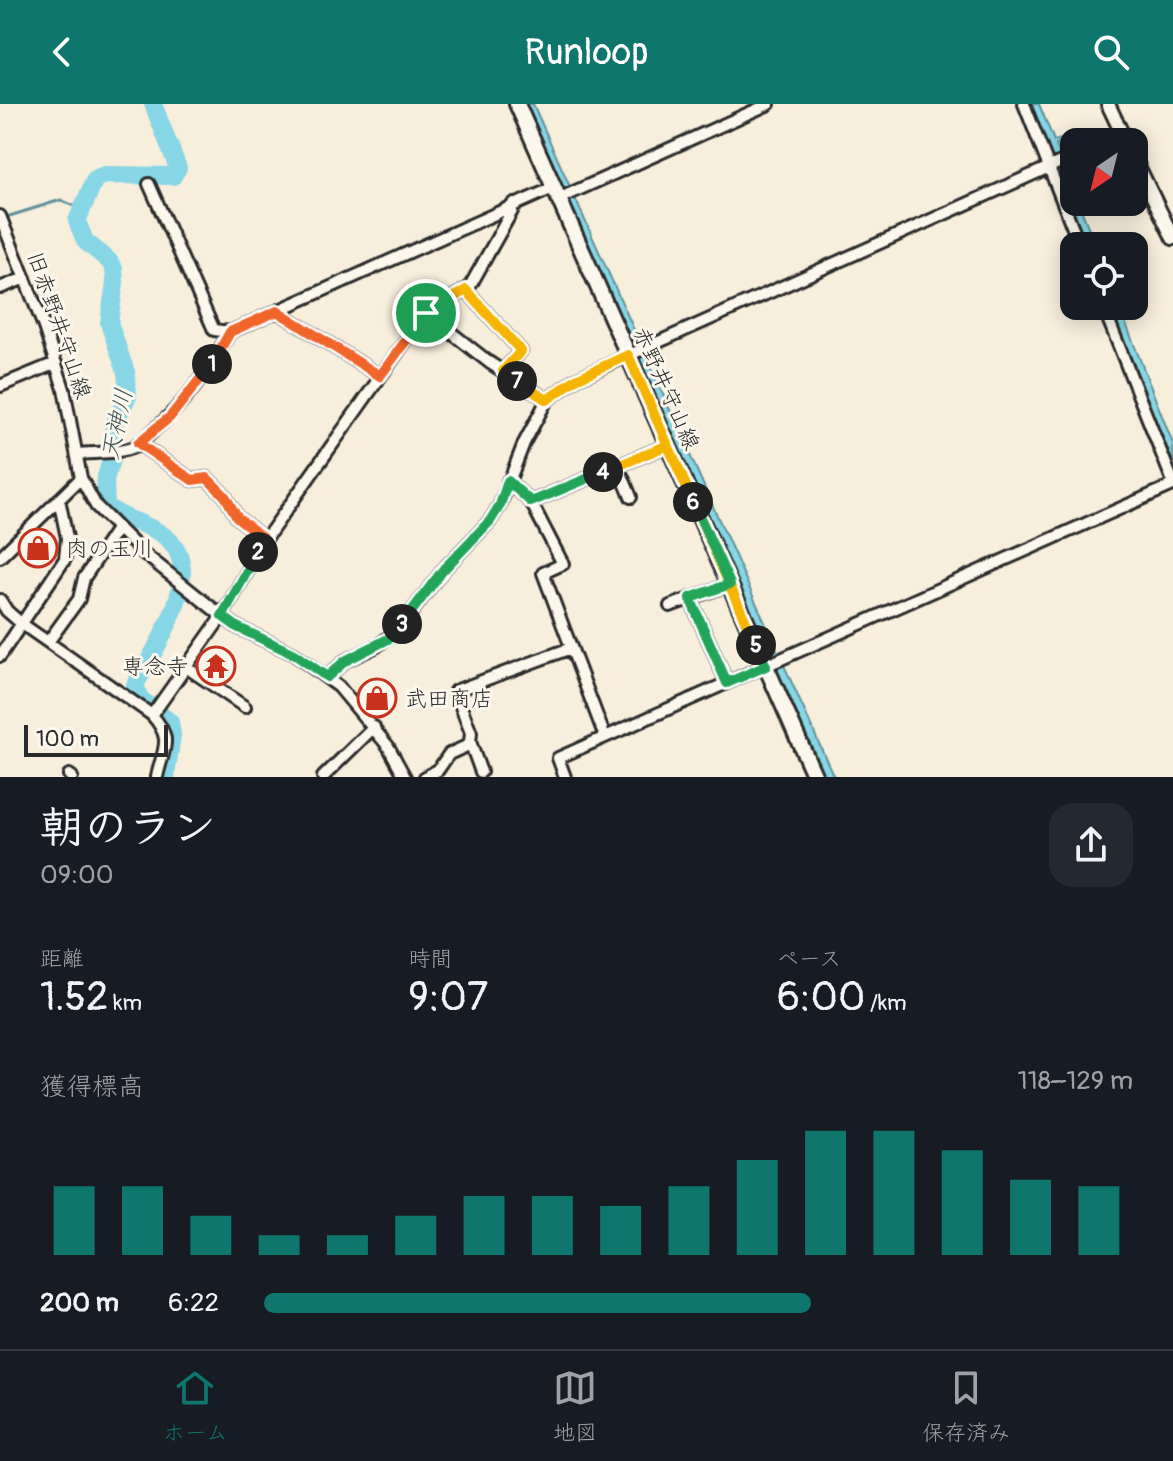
<!DOCTYPE html>
<html lang="ja">
<meta charset="utf-8">
<style>
body{margin:0;font-family:Pangolin,"Klee One",sans-serif;background:#242831;color:#f1f3f6;height:100vh;display:flex;flex-direction:column;font-size:30px;white-space:nowrap}
*{box-sizing:border-box;margin:0}
p{font-size:26px;color:#9ea1a6}
.icon{flex:none;width:44px;height:44px;fill:none;stroke:currentColor;stroke-width:2;stroke-linecap:round;stroke-linejoin:round}
.map{position:relative;height:673px;overflow:hidden}
.side{display:flex;flex-direction:column;background:#171b24;flex:1}
.side>*{flex:none}
.needle{width:52px;rotate:215deg}
.fabs{position:absolute;left:1060px;top:24px;display:grid;gap:16px}
.fabs a{display:grid;place-items:center;width:88px;height:88px;border-radius:16px;background:#171b24;box-shadow:0 4px 20px #0003;font-size:40px}
.scale{position:absolute;left:24px;bottom:20px;width:144px;box-sizing:border-box;padding-left:8px;border:4px solid #2b2b2b;border-top:0;font-size:22px;line-height:28px;white-space:nowrap;color:#2b2b2b;-webkit-text-stroke:6px #fbf7ec;paint-order:stroke}
.pin{position:absolute;display:grid;place-items:center;width:68px;height:68px;color:#fff;margin:-34px;border:4px solid #fff;border-radius:50%;box-shadow:0 2px 8px #0007}
.km{position:absolute;width:40px;height:40px;margin:-20px;border-radius:50%;background:#222;color:#fff;font-size:22px;line-height:40px;text-align:center}
.round{display:grid;place-items:center;flex:none;width:84px;height:84px;border-radius:24px;background:#242831}
.headline{display:flex;align-items:center;justify-content:space-between;height:136px;padding:0 40px}
h1{font-size:44px;font-weight:600;line-height:60px}
.figures{display:grid;grid-template-columns:repeat(3,1fr);gap:12px;height:136px;padding:8px 40px}
.figures div{display:grid;align-content:center}
.figures b{font-size:40px;font-weight:600}
.figures small{font-size:22px;font-weight:400}
.figures p{font-size:22px}
.chart{height:224px;padding:16px 40px}
.chart p{display:flex;justify-content:space-between}
.chart svg{width:100%;height:144px;margin-top:8px;stroke:#0f766e;stroke-width:6}
ul{padding:0 40px;list-style:none;font-size:26px}
li{display:grid;grid-template-columns:128px 96px 1fr;align-items:center;height:60px}
li i{height:20px;border-radius:10px;background:#0f766e}
header{display:flex;justify-content:space-between;align-items:center;height:104px;padding:0 40px;background:#0f766e;color:#fff;font-size:36px;font-weight:600}
.menu{display:flex;justify-content:space-around;align-items:center;height:112px;border-top:2px solid #363941;background:#171b24;font-size:22px;color:#9ea1a6}
.menu a{display:grid;justify-items:center;gap:4px}
.menu .current{color:#0f766e}
.map>svg:first-child{display:block}
</style>
<header><svg class="icon" aria-label="back" viewBox="0 0 24 24"><path d="M15 5l-7 7 7 7"/></svg>Runloop<svg class="icon" aria-label="search" viewBox="0 0 24 24"><circle cx="10" cy="10" r="6"/><path d="M15 15l6 6"/></svg></header>
<div class="map">
<svg width="1173" height="673" viewBox="0 0 1173 673">
<rect width="100%" height="100%" fill="#f8eedc"/>
<filter id="ink" filterUnits="userSpaceOnUse"><feTurbulence type="fractalNoise" baseFrequency=".0125" numOctaves="2"/><feDisplacementMap in="SourceGraphic" scale="16" xChannelSelector="R" yChannelSelector="G"/><feConvolveMatrix kernelMatrix="1 2 1 2 8 2 1 2 1" color-interpolation-filters="sRGB"/></filter>
<g filter="url(#ink)">
<path fill="#87d6e5" stroke="#62929b" stroke-width="2" d="M 525,0 L 533,0 L 834,673 L 824,673 Z
M 1029,0 L 1039,0 L 1054,37 L 1062,35 L 1068,49 L 1066,50 L 1062,39 L 1056,41 L 1074,87 L 1074,98 L 1078,98 L 1096,142 L 1084,142 Z
M 1108,202 L 1119,202 L 1173,340 L 1173,367 Z"/>
<g fill="none" stroke-linecap="round" stroke-linejoin="round">
<path stroke="#62929b" stroke-width="3" d="M 3,114 L 61,96 L 83,106"/>
<path stroke="#87d6e5" stroke-width="18" d="M 153,0 L 178,64 L 173,72 L 104,71 L 95,75 L 77,117 L 85,137 L 109,157 L 114,165 L 115,178 L 109,219 L 126,268 L 128,292 L 114,320 L 112,353 L 105,376 L 106,402 C 125,418 153,419 171,438 C 204,473 154,547 135,581 L 140,595 L 170,618 L 172,631 L 166,673"/>
<g stroke="#2b2b2b" stroke-width="16">
<path id="minor" d="M 1024,0 L 1080,142
M 1104,38 L 1122,29
M 149,80 L 214,226 L 230,228 L 553,84
M 558,95 L 769,0
M 0,112 L 44,223 L 64,285 L 81,374 L 96,402 L 142,448 L 222,512 L 237,523 L 294,550 L 339,583 L 388,642 L 405,673
M 0,184 L 25,174
M 466,186 L 521,247 L 503,267
M 1103,202 L 1173,378
M 277,207 L 380,272
M 426,209 L 490,259 L 547,296
M 0,282 L 56,259
M 138,339 L 192,376 L 207,374 L 225,392 L 237,413 L 265,436
M 77,350 C 95,348 118,350 134,343 C 140,340 148,332 153,327 C 186,299 209,265 230,228
M 618,362 L 631,393
M 508,377 L 531,398 L 563,460 L 543,469 L 605,633
M 531,398 L 668,341
M 0,453 L 81,374
M 690,494 L 727,579
M 0,496 L 7,507 L 22,520 L 152,611 C 174,636 163,644 157,673
M 670,502 L 730,480
M 48,538 L 79,495 L 84,474 L 117,425
M 0,552 L 65,455 L 67,434 L 59,395
M 186,563 L 245,603
M 327,573 L 345,557 L 377,542 L 398,526 L 443,466 L 490,417 L 500,401 L 524,339 L 547,296 L 576,275 L 1074,52
M 152,611 L 222,512 L 265,436 L 412,228 L 426,209 L 469,184 L 512,107 L 513,100
M 481,668 L 470,638 L 471,629 L 455,587 L 571,544
M 69,671 L 72,673
M 323,673 L 374,623
M 425,673 L 438,666 L 449,650 L 471,640
M 565,673 L 558,654 L 1173,381"/>
</g>
<g stroke="#2b2b2b" stroke-width="18">
<path id="tertiary" d="M 1108,0 L 1126,38
M 1134,54 L 1173,134"/>
</g>
<g stroke="#2b2b2b" stroke-width="20">
<path id="secondary" d="M 517,0 L 815,673"/>
</g>
<use href="#minor" stroke="#fbf7ec" stroke-width="10"/>
<use href="#tertiary" stroke="#fbf7ec" stroke-width="12"/>
<use href="#secondary" stroke="#fbf7ec" stroke-width="14"/>
</g>
</g>
<g fill="none" stroke-linecap="round" stroke-linejoin="round" filter="url(#ink)">
<g stroke="#fff" stroke-width="16">
<path id="split-1" d="M 212,260 L 230,228 L 277,207 L 380,272 L 426,209"/>
</g>
<g stroke="#fff" stroke-width="16">
<path id="split-2" d="M 212,260 L 170,313 L 138,339 L 192,376 L 207,374 L 225,392 L 237,413 L 265,436 L 258,448"/>
</g>
<g stroke="#fff" stroke-width="16">
<path id="split-3" d="M 258,448 L 222,512 L 237,523 L 294,550 L 327,573 L 345,557 L 388,535 L 402,520"/>
</g>
<g stroke="#fff" stroke-width="16">
<path id="split-4" d="M 402,520 L 443,466 L 490,417 L 500,401 L 508,377 L 531,398 L 603,368"/>
</g>
<g stroke="#fff" stroke-width="16">
<path id="split-5" d="M 603,368 L 668,341 L 756,541"/>
</g>
<g stroke="#fff" stroke-width="16">
<path id="split-6" d="M 693,398 L 730,480 L 690,494 L 727,579 L 766,562 L 756,541"/>
</g>
<g stroke="#fff" stroke-width="16">
<path id="split-7" d="M 517,277 L 547,296 L 576,275 L 628,251 L 693,398"/>
</g>
<g stroke="#fff" stroke-width="16">
<path id="split-8" d="M 426,209 L 466,186 L 521,247 L 503,267 L 517,277"/>
</g>
<use href="#split-1" stroke="#f0652b" stroke-width="10"/>
<use href="#split-2" stroke="#f0652b" stroke-width="10"/>
<use href="#split-3" stroke="#22a559" stroke-width="10"/>
<use href="#split-4" stroke="#22a559" stroke-width="10"/>
<use href="#split-5" stroke="#f5b400" stroke-width="10"/>
<use href="#split-6" stroke="#22a559" stroke-width="10"/>
<use href="#split-7" stroke="#f5b400" stroke-width="10"/>
<use href="#split-8" stroke="#f5b400" stroke-width="10"/>
</g>
<defs>
<g id="shop-ring" transform="scale(2)"><circle r="9.5" fill="#fbf7ec" stroke="#c8321e" stroke-width="1.5"/><path d="M-5-2.5h2.3a2.7 3.5 0 0 1 5.4 0H5L5.5 6h-11ZM-1.5-2.5h3a1.5 2.3 0 0 0-3 0Z" fill="#c8321e"/></g>
<g id="temple-ring" transform="scale(2)"><circle r="9.5" fill="#fbf7ec" stroke="#c8321e" stroke-width="1.5"/><path d="M0-6L5-2H3V0L6.5 2.5H4V6H1.5V3h-3V6H-4V2.5H-6.5L-3 0V-2H-5Z" fill="#c8321e"/></g>
</defs>
<g fill-rule="evenodd">
<use href="#shop-ring" x="38" y="444"/>
<use href="#temple-ring" x="216" y="562"/>
<use href="#shop-ring" x="377" y="594"/>
</g>
<g text-anchor="middle" stroke-width="6" stroke-linejoin="round" paint-order="stroke">
<g font-size="22" fill="#2b2b2b" stroke="#fbf7ec">
<text transform="translate(60 221) rotate(71)" y="8">旧赤野井守山線</text>
<text transform="translate(667 284) rotate(66)" y="8">赤野井守山線</text>
</g>
<g font-size="22" fill="#2b2b2b" stroke="#fbf7ec" text-anchor="start">
<text x="66" y="452">肉の玉川</text>
<text x="188" y="570" text-anchor="end">専念寺</text>
<text x="405" y="602">武田商店</text>
</g>
<g font-size="24" font-style="italic" fill="#42565a" stroke="#fbf7ec">
<text transform="translate(117 320) rotate(-78)" y="8">天神川</text>
</g>
</g>
</svg>
<div class="fabs">
<a><svg class="needle" viewBox="-14 -14 28 28"><path d="M0-13l5 13h-10z" fill="#e53935"/><path d="M0 13l5-13h-10z" fill="#9ea1a6"/></svg></a>
<a><svg class="icon" aria-label="locate" viewBox="0 0 24 24"><circle cx="12" cy="12" r="6"/><path d="M12 2v4M12 18v4M2 12h4M18 12h4"/></svg></a>
</div>
<div class="scale">100 m</div>
<div class="pin" style="left:426px;top:209px;background:#1e9e55"><svg class="icon" aria-label="arrive" viewBox="0 0 24 24"><path d="M6 21V4h12l-3 4 3 4H6"/></svg></div>
<b class="km" style="left:212px;top:260px">1</b>
<b class="km" style="left:258px;top:448px">2</b>
<b class="km" style="left:402px;top:520px">3</b>
<b class="km" style="left:603px;top:368px">4</b>
<b class="km" style="left:756px;top:541px">5</b>
<b class="km" style="left:693px;top:398px">6</b>
<b class="km" style="left:517px;top:277px">7</b>
</div>
<section class="side">
<div class="headline"><div><h1>朝のラン</h1><p>09:00</p></div><a class="round"><svg class="icon" aria-label="share" viewBox="0 0 24 24"><path d="M12 15V3M7 8l5-5 5 5M5 13v7h14v-7"/></svg></a></div>
<div class="figures">
<div><p>距離</p><b>1.52<small> km</small></b></div>
<div><p>時間</p><b>9:07</b></div>
<div><p>ペース</p><b>6:00<small> /km</small></b></div>
</div>
<div class="chart"><p><span>獲得標高</span>118–129 m</p>
<svg viewBox="0 0 160 44" preserveAspectRatio="none"><path d="M5 44V23M15 44V23M25 44V32M35 44V38M45 44V38M55 44V32M65 44V26M75 44V26M85 44V29M95 44V23M105 44V15M115 44V6M125 44V6M135 44V12M145 44V21M155 44V23"/></svg>
</div>
<ul>
<li><b>200 m</b>6:22<i style="width:63%"></i></li>
</ul>
</section>
<nav class="menu">
<a class="current"><svg class="icon" aria-label="home" viewBox="0 0 24 24"><path d="M3 11l9-7 9 7M6 9v11h12V9"/></svg>ホーム</a>
<a><svg class="icon" aria-label="map" viewBox="0 0 24 24"><path d="M3 6l6-2 6 2 6-2v14l-6 2-6-2-6 2zM9 4v14M15 6v14"/></svg>地図</a>
<a><svg class="icon" aria-label="saved" viewBox="0 0 24 24"><path d="M7 4h10v16l-5-4-5 4z"/></svg>保存済み</a>
</nav>
